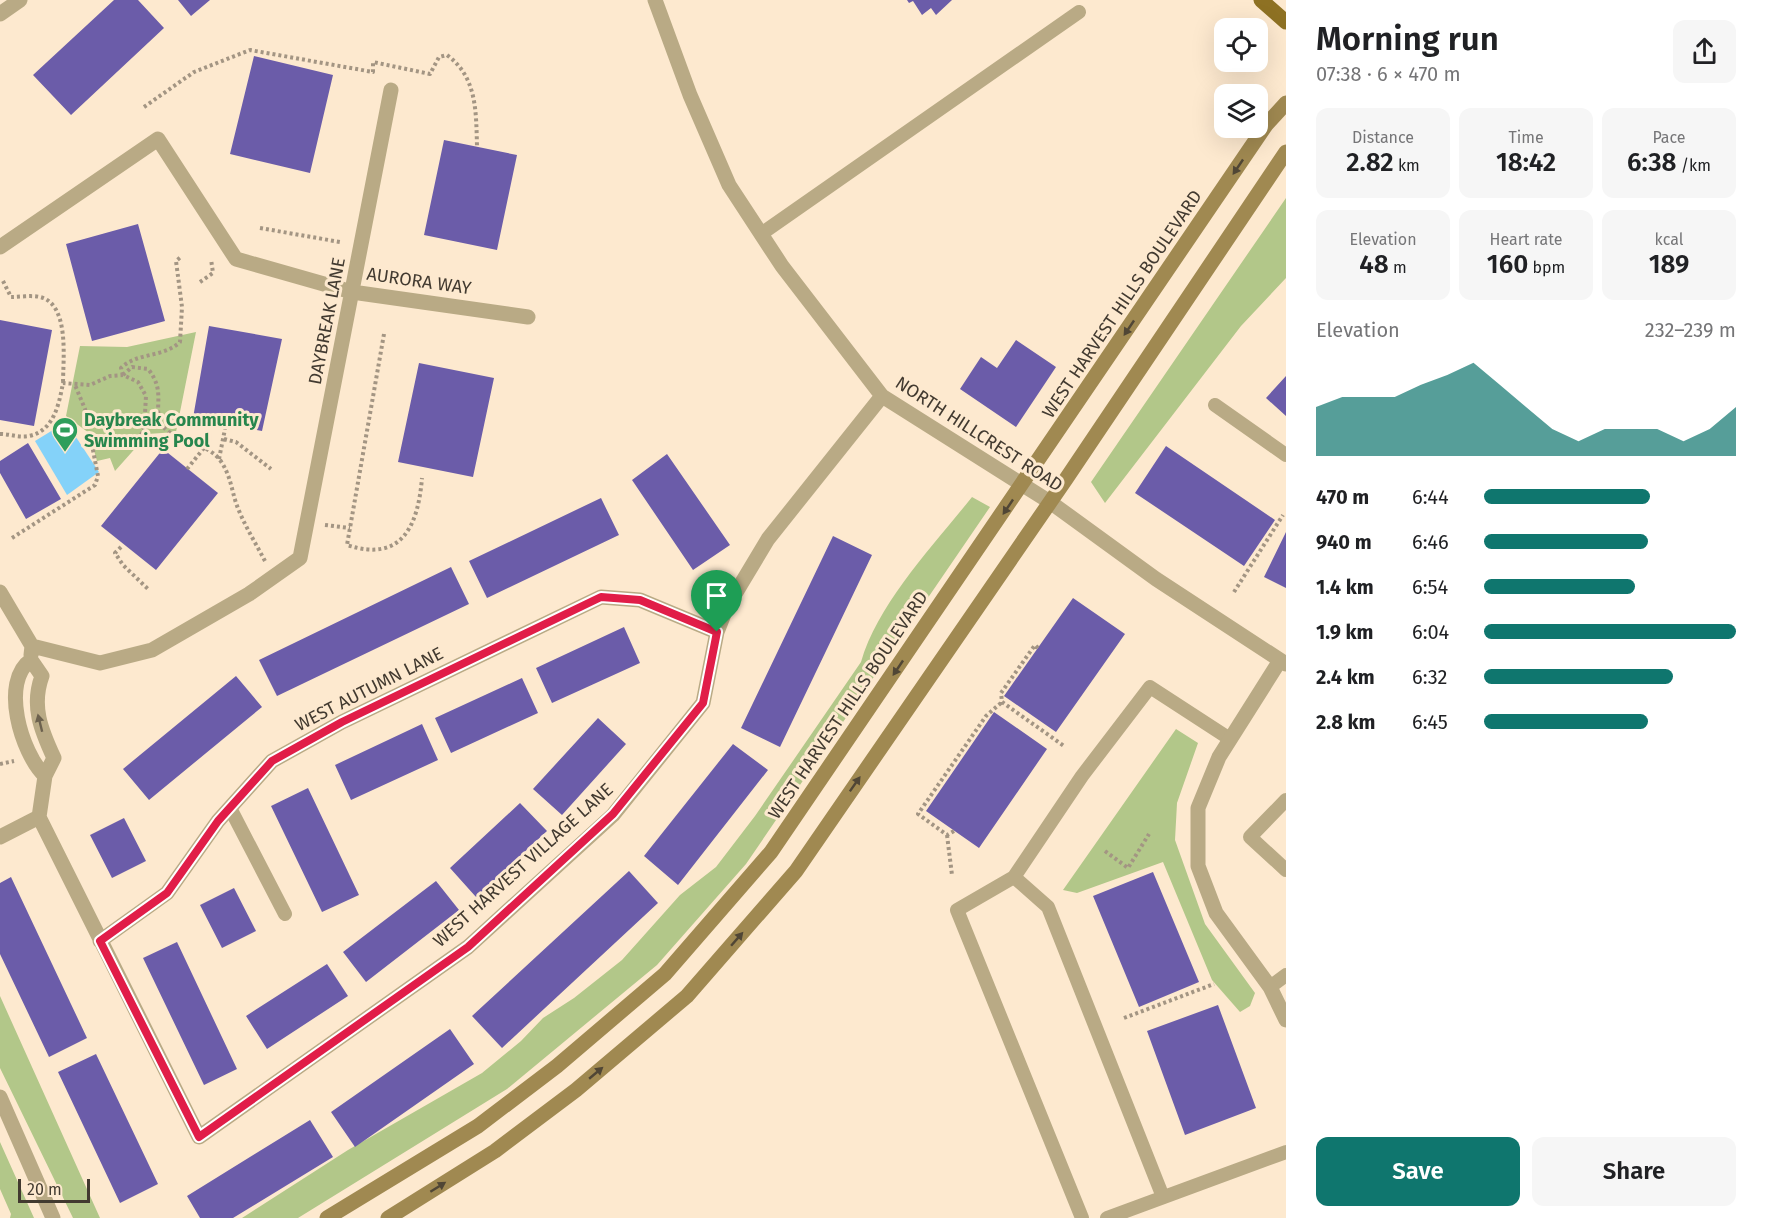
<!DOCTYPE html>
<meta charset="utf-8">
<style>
body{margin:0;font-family:"Fira Sans",sans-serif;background:#f6f6f6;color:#202124;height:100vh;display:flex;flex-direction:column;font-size:22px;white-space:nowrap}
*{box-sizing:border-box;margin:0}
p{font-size:20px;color:#757577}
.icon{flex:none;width:33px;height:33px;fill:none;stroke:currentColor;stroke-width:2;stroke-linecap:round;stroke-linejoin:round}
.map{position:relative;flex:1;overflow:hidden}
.details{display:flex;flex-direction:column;background:#fff;width:480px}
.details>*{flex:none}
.controls{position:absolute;left:1214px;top:18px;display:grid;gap:12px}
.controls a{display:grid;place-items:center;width:54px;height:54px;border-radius:12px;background:#fff;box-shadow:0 6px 24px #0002;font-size:30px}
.scale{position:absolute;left:18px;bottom:15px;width:72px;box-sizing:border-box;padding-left:6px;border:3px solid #423a30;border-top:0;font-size:16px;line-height:21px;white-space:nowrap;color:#423a30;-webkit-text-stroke:4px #fde9cf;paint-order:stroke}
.pin{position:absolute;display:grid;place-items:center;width:51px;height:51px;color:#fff;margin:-62px -26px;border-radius:50% 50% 50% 0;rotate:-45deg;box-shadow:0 0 6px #0007}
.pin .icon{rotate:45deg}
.round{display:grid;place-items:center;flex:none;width:63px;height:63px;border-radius:12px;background:#f6f6f6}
.head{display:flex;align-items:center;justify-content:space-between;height:102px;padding:0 30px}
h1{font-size:33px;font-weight:600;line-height:45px}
.stats{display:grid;grid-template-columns:repeat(3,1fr);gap:9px;height:102px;padding:6px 30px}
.stats div{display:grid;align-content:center;border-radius:12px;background:#f6f6f6;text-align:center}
.stats b{font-size:26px;font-weight:600}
.stats small{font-size:16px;font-weight:400}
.stats p{font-size:16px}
.chart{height:168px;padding:12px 30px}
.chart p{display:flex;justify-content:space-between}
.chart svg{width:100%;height:108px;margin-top:6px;fill:#0f766e;opacity:.7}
.cta{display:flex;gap:12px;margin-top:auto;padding:12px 30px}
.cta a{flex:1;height:69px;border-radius:12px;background:#0f766e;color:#fff;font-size:24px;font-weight:600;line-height:69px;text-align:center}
.cta a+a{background:#f6f6f6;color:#202124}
ul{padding:0 30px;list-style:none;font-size:20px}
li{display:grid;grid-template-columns:96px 72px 1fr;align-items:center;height:45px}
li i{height:15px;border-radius:8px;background:#0f766e}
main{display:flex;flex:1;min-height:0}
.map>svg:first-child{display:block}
</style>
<main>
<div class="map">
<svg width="1286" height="1218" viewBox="0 0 1286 1218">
<rect width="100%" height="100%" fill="#fde9cf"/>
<path fill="#b2c789" d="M 1286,198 L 1286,278 L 1241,326 L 1105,503 L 1091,482 Z
M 196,332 L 176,432 L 148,434 L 115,471 L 110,458 L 97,461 L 89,433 L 66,416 L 80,346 L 127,347 Z
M 972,497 L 990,507 L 746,864 L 657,965 L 507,1089 L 298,1218 L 242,1218 L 348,1150 L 482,1073 L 521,1041 L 543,1018 L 574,998 L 622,960 L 680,895 L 716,867 L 755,816 L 861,662 C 878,603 933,546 972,497 Z
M 1176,729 L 1198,743 L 1177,803 L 1175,840 L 1205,924 L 1255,993 L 1250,1006 L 1240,1012 L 1212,980 L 1163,862 L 1077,893 L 1063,890 Z
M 0,996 L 100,1218 L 73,1218 L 0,1068 Z
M 0,1142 L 34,1218 L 10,1218 L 11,1214 L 0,1189 Z"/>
<path fill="#84d2f9" d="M 66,422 L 99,472 L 67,495 L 35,441 Z"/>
<path fill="#6b5ca9" d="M 114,0 L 138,0 L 164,28 L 71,115 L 33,75 Z
M 178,0 L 210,0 L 191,16 Z
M 907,0 L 952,0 L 936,15 L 931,8 L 922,15 L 913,1 L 909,3 Z
M 254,56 L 333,75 L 310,173 L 230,154 Z
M 444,140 L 517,155 L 497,250 L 424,235 Z
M 138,224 L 165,321 L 92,341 L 66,244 Z
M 0,320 L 52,330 L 34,426 L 0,420 Z
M 209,326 L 282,339 L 262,431 L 193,418 Z
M 1016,340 L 1056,367 L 1016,427 L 960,389 L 981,357 L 997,368 Z
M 419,363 L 494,378 L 473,477 L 398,462 Z
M 1286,376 L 1286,416 L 1266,398 Z
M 28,443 L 61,499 L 26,519 L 0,473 L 0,461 Z
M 1166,446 L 1275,520 L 1244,566 L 1135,493 Z
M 163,449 L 218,493 L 156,570 L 101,526 Z
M 667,454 L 730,545 L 693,570 L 632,480 Z
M 601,498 L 619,535 L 487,598 L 469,561 Z
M 1286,532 L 1286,588 L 1264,577 Z
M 833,536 L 872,555 L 780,747 L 741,728 Z
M 451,567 L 469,604 L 277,696 L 259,660 Z
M 1073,598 L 1125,634 L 1056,732 L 1004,696 Z
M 624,627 L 640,663 L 552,703 L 536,668 Z
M 236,676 L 262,707 L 149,800 L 123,769 Z
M 522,678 L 538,713 L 451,753 L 435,718 Z
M 994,712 L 1047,749 L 979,848 L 926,811 Z
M 598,718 L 626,744 L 562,815 L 533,789 Z
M 422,724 L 438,760 L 351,800 L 335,765 Z
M 733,744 L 768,770 L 678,885 L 644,856 Z
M 308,788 L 359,895 L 322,912 L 271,806 Z
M 520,803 L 547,831 L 476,897 L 450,868 Z
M 124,818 L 146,861 L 112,878 L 90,835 Z
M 629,871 L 658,903 L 502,1048 L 472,1016 Z
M 1153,872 L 1199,982 L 1139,1007 L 1093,896 Z
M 11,877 L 87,1038 L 49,1057 L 0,954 L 0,883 Z
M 436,881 L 459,910 L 366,982 L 343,952 Z
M 234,888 L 256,931 L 222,948 L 200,905 Z
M 177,942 L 237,1069 L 204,1085 L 143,958 Z
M 327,964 L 348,996 L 267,1049 L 246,1016 Z
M 1218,1005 L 1256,1108 L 1185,1135 L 1147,1031 Z
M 450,1029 L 474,1064 L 355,1147 L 331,1112 Z
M 96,1054 L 158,1184 L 120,1203 L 58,1072 Z
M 310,1120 L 333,1157 L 233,1218 L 200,1218 L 187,1196 Z"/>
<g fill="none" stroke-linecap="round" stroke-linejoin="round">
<path stroke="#a39583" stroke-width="4" stroke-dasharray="3 3" stroke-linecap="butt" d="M 144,107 L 194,72 L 250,50 L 373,72 L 373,62 L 430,74 L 439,57 L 447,55 C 477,77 476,111 477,146
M 260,228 L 340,242
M 3,281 L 11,297 C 20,297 31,295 40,297 C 70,304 63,360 63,383
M 200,282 L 213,273 L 211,259
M 384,334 L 347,545 C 402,563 418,526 422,478
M 123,375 L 132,367 L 148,369 C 167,392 152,409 162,425 C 173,442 204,440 220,460 C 230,474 231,487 236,503 C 243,523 255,542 265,561
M 123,375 L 121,368 C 137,352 163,358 180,342 L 182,307 L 176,261 L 182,256
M 0,434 C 10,434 19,438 29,436 C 54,431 59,404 63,383 L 90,385 L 110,376 L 123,375 L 138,382 L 146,396 L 144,430 L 139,438
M 224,439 L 236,442 L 271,469
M 219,459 L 225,429
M 187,469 L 204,448
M 325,525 L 350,528
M 12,538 L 95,485 L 98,476 L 85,409 L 75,385
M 121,547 L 115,553 L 123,565 L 149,590
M 1234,592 L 1283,515
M 1038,648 L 1035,645 L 1001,693 L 1002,702 L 1064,746
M 0,764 L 14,761
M 954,831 L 947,835 L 918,814 L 986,716 L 1002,702
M 947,835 L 952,875
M 1105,851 L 1128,868 L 1149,834
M 1124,1018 L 1214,984"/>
<path stroke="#b9aa85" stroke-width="14" d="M 761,234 L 1079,12
M 1215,405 L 1286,455
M 1286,800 L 1250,837 L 1286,870
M 230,808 L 285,914
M 1014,877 L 1082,776 L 1150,687 L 1230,739
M 1270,987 L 1286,975
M 1082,1218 L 957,910 L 1014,877 L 1048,907 L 1163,1197
M 1107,1218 L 1286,1152"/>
<path stroke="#b9aa85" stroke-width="15" d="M 655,0 L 690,95 L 729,185 L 782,266 L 882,396 L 1050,502 L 1156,579 L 1286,664
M 0,14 L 20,0
M 0,247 L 158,139 L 236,259 L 352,292 L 528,317
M 0,592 L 32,646 L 31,655
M 32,646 L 100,663 L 152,650 L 249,594 L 300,558 L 391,90
M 1279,662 L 1219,757 L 1198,808 L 1198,866 L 1216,913 L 1270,987 L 1286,1020
M 39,817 L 199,1137 L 468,947 L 613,815 L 703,703 L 717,632 L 726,609 L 768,539 L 882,396
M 39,817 L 45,776 L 54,758 C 41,730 31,706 42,676 L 31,660 C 0,681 21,753 45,776
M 0,837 L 39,817
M 100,941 L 167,893 L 218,821 L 272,761 L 342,722 L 601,597 L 640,600 L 717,632
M 0,1097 L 53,1218"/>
<path stroke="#a08951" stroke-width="15" d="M 327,1218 L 478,1126 L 557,1066 L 665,974 L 771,852 L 1266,125 L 1286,103
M 388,1218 L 495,1151 L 576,1090 L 687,996 L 796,871 L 1066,479 L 1286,152"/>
<path stroke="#8e7123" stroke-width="15" d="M 1261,0 L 1286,22"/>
</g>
<defs><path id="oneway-solid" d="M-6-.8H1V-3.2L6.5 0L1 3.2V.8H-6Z" transform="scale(1.5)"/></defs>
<g fill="#504635">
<use href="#oneway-solid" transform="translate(1238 167) rotate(124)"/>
<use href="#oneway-solid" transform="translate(1129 328) rotate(124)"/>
<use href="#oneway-solid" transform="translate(1008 507) rotate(124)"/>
<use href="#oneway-solid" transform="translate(898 668) rotate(124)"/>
<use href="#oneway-solid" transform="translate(855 784) rotate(-55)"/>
<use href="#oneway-solid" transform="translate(737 939) rotate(-49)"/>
<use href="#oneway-solid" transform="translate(596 1073) rotate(-40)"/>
<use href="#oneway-solid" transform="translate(438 1187) rotate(-32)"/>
</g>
<use fill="#6c614e" href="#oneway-solid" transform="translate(40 723) rotate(-104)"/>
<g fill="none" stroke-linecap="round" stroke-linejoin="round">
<g stroke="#fff" stroke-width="12">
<path id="route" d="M 601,597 L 640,600 L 717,632 L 703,703 L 613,814 L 468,947 L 199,1137 L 100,941 L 167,893 L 218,821 L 272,761 L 342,722 Z"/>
</g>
<use href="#route" stroke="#e11d48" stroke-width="8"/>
</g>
<defs>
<g id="stadium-pin" transform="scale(1.35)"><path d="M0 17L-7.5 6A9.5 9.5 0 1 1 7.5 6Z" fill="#2e9e5b" stroke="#fde9cf"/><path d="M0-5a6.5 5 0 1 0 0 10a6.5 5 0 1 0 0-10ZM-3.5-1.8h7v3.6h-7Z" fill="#fff"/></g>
</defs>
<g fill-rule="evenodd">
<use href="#stadium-pin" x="65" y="430"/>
</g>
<g text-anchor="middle" stroke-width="6" stroke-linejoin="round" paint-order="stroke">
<g font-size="18" fill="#423a30" stroke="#fde9cf">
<text transform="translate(419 281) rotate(8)" y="6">AURORA WAY</text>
<text transform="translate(1122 304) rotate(-56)" y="6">WEST HARVEST HILLS BOULEVARD</text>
<text transform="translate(327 321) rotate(-79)" y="6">DAYBREAK LANE</text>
<text transform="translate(979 434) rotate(33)" y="6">NORTH HILLCREST ROAD</text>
<text transform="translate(369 689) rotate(-27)" y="6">WEST AUTUMN LANE</text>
<text transform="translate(848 705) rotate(-56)" y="6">WEST HARVEST HILLS BOULEVARD</text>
<text transform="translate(523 865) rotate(-42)" y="6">WEST HARVEST VILLAGE LANE</text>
</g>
<g font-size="18" font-weight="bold" fill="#27864d" stroke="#fde9cf" text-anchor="start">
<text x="84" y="426">Daybreak Community<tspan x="84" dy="21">Swimming Pool</tspan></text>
</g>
</g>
</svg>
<div class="controls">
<a><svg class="icon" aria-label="locate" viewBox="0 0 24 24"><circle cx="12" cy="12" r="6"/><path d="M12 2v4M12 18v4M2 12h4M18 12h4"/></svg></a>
<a><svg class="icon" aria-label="layers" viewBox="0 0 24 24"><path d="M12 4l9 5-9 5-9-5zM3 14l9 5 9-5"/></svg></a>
</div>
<div class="scale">20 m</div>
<div class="pin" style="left:717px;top:632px;background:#1e9e55"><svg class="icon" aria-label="arrive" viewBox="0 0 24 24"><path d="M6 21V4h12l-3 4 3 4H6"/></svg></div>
</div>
<section class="details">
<div class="head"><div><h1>Morning run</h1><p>07:38 · 6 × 470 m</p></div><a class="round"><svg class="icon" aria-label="share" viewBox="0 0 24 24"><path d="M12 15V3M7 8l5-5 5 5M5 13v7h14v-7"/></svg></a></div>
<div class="stats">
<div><p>Distance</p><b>2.82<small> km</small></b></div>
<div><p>Time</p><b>18:42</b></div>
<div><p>Pace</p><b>6:38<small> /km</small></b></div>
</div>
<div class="stats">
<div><p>Elevation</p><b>48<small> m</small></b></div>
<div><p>Heart rate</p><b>160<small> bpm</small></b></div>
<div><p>kcal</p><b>189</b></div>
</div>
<div class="chart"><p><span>Elevation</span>232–239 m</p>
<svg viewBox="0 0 160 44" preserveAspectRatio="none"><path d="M0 44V24L10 20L20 20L30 20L40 15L50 11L60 6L70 15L80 24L90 33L100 38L110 33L120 33L130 33L140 38L150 33L160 24V44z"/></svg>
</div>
<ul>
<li><b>470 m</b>6:44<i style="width:66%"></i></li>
<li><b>940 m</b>6:46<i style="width:65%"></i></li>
<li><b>1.4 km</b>6:54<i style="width:60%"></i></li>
<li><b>1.9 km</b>6:04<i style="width:100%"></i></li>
<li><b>2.4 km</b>6:32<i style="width:75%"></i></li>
<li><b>2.8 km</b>6:45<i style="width:65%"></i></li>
</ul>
<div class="cta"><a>Save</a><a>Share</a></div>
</section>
</main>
